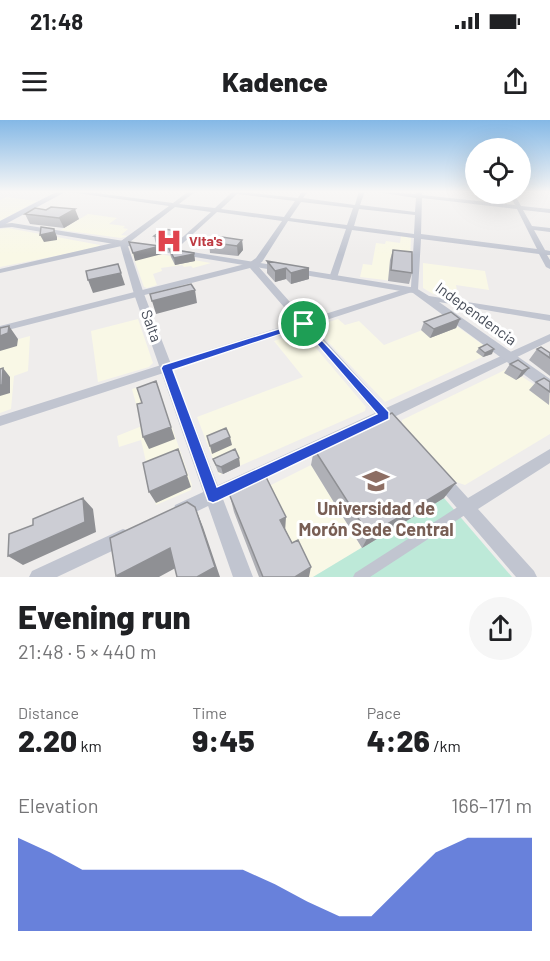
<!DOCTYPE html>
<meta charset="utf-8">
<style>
body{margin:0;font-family:Barlow,sans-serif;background:#f6f6f6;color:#202124;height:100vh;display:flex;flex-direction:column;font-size:22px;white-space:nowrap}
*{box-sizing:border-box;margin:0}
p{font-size:20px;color:#757577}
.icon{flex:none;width:33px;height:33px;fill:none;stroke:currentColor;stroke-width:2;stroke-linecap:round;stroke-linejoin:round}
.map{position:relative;height:457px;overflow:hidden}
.side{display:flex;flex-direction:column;background:#fff;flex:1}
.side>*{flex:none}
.controls{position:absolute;left:465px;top:18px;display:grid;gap:12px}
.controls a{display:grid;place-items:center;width:66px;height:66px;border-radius:50%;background:#fff;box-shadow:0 6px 24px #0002;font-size:30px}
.pin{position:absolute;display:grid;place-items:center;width:51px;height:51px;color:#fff;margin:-26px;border:3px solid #fff;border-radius:50%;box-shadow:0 2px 6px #0007}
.round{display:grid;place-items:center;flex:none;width:63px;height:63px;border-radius:32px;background:#f6f6f6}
.summary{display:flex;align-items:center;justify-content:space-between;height:102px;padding:0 18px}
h1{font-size:33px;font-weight:800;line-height:45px}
.stats{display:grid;grid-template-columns:repeat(3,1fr);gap:9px;height:102px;padding:6px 18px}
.stats div{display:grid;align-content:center}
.stats b{font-size:30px;font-weight:800}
.stats small{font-size:16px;font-weight:400}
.stats p{font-size:16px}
.chart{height:168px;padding:12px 18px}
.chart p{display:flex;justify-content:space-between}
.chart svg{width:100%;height:108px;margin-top:6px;fill:#294ccc;opacity:.7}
.status{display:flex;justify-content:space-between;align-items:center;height:42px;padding:0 30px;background:#fff;direction:ltr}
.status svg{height:16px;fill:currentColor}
header{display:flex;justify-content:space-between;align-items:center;height:78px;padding:0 18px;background:#fff;font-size:27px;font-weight:800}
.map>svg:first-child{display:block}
</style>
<div class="status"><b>21:48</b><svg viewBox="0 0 49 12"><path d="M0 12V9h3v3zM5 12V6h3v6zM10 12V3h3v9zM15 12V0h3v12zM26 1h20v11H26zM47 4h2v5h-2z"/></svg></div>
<header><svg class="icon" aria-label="menu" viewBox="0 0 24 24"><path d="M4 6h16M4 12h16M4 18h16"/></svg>Kadence<svg class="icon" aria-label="share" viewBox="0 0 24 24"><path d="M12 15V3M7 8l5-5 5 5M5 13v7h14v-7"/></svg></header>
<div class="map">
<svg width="550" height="457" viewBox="0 0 550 457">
<rect width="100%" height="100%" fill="#efedec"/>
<path fill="#f9f8e6" d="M 6,77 L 37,81 L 0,101 L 0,80 Z
M 88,94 L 117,98 L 109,104 L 125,106 L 123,108 L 128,109 L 121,115 L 128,116 L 121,118 L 61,110 Z
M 8,108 L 100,125 L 96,128 L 0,147 L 0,109 Z
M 401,116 L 411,118 L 409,163 L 360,157 L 363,144 L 372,145 L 376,123 L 385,124 L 386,121 L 400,123 Z
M 136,130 L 211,143 L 193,148 L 191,146 L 184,147 L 182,145 L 161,148 L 162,151 L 153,154 L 157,165 L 147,168 L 144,167 L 132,133 Z
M 423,143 L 485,151 L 489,170 L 456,165 L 458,178 L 433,174 L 423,168 Z
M 138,199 L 153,243 L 149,247 L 98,262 L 91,211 Z
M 338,199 L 345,205 L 359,201 L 384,225 L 448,200 L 493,232 L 385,282 L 317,210 L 316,206 Z
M 298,212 L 304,214 L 366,287 L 365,291 L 219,355 L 197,297 L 303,257 L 274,221 Z
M 30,216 L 28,251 L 14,256 L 11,289 L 0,293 L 0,224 Z
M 509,248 L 550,275 L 550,314 L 465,365 L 456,362 L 402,303 L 402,300 Z
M 156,261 L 192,365 L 191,370 L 156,385 L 141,320 L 119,327 L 117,316 L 142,306 L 132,269 Z
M 311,345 L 362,428 L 313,457 L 259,457 L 235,383 Z"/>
<path fill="#bde9d8" d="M 444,378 L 512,457 L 313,457 Z"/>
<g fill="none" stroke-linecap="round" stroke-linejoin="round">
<path fill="#c1c5d0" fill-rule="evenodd" d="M 467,381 L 471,383 L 473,387 L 471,391 L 370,457 L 353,457 L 355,453 Z"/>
<path fill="#c1c5d0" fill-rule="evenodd" d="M 62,71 L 80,71 L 173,83 L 189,71 L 196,71 L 179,84 L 215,88 L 233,71 L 298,78 L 302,71 L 308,71 L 303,78 L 355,85 L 359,71 L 365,71 L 360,85 L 415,92 L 416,78 L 370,71 L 416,74 L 416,71 L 422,71 L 422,75 L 515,85 L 509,74 L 514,74 L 521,86 L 550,89 L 550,93 L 523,90 L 532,106 L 550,108 L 550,112 L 534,110 L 545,130 L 550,131 L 550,135 L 547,135 L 550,140 L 550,149 L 546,147 L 539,134 L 421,119 L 418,170 L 311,205 L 386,288 L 550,214 L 550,221 L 394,297 L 395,300 L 394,304 L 389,305 L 383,302 L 181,399 L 175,397 L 173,391 L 175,385 L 375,293 L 302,208 L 0,306 L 0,296 L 297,202 L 250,148 L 0,212 L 0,206 L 249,143 L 256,138 L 282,101 L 217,92 L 171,134 L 167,132 L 168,130 L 211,92 L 175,87 L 126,125 L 0,153 L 0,149 L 121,121 L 169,86 ZM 237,74 L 295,81 L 284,97 L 221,89 ZM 422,78 L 517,89 L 537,129 L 421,114 ZM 301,82 L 353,88 L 347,105 L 290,98 ZM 359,89 L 415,95 L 414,114 L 354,106 ZM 288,101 L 346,109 L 329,158 L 333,160 L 337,158 L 352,110 L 414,118 L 411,167 L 306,200 L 257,145 L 262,142 Z
M 550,329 L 550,343 L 478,389 L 534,451 L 537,457 L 516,457 L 438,366 L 436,361 L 438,356 L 443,354 L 448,356 L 468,378 Z
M 123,409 L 129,411 L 131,417 L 129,423 L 57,457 L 29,457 L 32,451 Z"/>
<path fill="#c1c5d0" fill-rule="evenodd" d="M 12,103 L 416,168 L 429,176 L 550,195 L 550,201 L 439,182 L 550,259 L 550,271 L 545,270 L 413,173 L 128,126 L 144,174 L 253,457 L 233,457 L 134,174 L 120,125 L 12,107 L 0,108 L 0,104 Z"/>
<path fill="#c0c5d4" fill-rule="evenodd" d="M 58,71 L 67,71 L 0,107 L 0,101 Z"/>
</g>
<path fill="#afb0b6" d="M 25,94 L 79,99 L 64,108 L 30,104 Z
M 154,116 L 178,119 L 169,126 L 156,124 Z
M 242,120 L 243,130 L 238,136 L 210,133 L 209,122 Z
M 169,129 L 194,133 L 195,141 L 175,145 L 171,137 Z
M 393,130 L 412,153 L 409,164 L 388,161 L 390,140 Z
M 267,141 L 309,148 L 309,159 L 291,164 L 286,159 L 275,162 L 267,153 Z
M 460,199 L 456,208 L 430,218 L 421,210 L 424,202 Z
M 479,228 L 492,234 L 483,237 L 476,232 Z
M 537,229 L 550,233 L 550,256 L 529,240 Z
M 510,244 L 529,248 L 522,256 L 516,260 L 504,253 Z
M 536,262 L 550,262 L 549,285 L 529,270 Z
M 314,329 L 444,378 L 362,428 L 311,345 Z
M 239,338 L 240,346 L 223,354 L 218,352 L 213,339 Z
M 230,376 L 285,409 L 309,457 L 259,457 L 234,392 Z"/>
<path fill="#8f9094" d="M 75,89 L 79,99 L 64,108 L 59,98 Z
M 54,109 L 57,117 L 57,120 L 44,122 L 40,115 Z
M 176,111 L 178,119 L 169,126 L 167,118 Z
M 242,120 L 243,130 L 238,136 L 237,126 Z
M 160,126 L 162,134 L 135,141 L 133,133 Z
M 194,134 L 195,141 L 175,145 L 174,138 Z
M 286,148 L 286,159 L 275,162 L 275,151 Z
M 309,148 L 309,159 L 291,164 L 291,153 Z
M 121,153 L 125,165 L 93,173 L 88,160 Z
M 195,170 L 197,183 L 156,194 L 152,181 Z
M 460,199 L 456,208 L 430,218 L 434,209 Z
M 9,206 L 18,219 L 17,226 L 0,231 L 0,216 Z
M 494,229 L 492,234 L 483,237 L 485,233 Z
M 3,248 L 10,257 L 10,273 L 0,276 L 0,265 Z
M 529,248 L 522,256 L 516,260 L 522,251 Z
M 156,261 L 175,319 L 149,329 L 143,317 Z
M 230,317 L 232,325 L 212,334 L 210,326 Z
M 178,329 L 191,367 L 156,383 L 149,372 Z
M 239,338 L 240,346 L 223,354 L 221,347 Z
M 456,363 L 444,378 L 362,428 L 369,415 Z
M 83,378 L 93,389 L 96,412 L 23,445 L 8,436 Z
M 195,387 L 203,407 L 220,457 L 197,457 Z
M 286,397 L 285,412 L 280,400 Z
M 170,428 L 181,445 L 159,457 L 117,457 L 116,456 Z
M 311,447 L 309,457 L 295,457 Z"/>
<path fill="#cccdd4" stroke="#8f9094" stroke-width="1.5" d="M 51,87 L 75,89 L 59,98 L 25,94 L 35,88 L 46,90 Z
M 41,107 L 54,109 L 54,112 L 40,115 Z
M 164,109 L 176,111 L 167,118 L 154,116 Z
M 215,116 L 242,120 L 237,126 L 209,122 Z
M 129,122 L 160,126 L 133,133 Z
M 169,129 L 194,133 L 194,134 L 174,138 Z
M 393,130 L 412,132 L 412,153 L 391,150 Z
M 267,141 L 309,148 L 291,153 L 286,148 L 275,151 Z
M 118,144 L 121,153 L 88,160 L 86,151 Z
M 191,164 L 195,170 L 152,181 L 150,174 Z
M 451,192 L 460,199 L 434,209 L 424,202 Z
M 9,206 L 8,213 L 0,216 L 0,208 Z
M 487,224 L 494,229 L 485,233 L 479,228 Z
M 541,227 L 550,233 L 550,238 L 537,229 Z
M 518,240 L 529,248 L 522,251 L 510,244 Z
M 3,248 L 2,265 L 0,265 L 0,249 Z
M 544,258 L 550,262 L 550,272 L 536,262 Z
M 156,261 L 171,307 L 143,317 L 137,284 L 142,283 L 137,268 Z
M 392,293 L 456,363 L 369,415 L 314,329 Z
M 226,308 L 230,317 L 210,326 L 207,316 Z
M 178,329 L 187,355 L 149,372 L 143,343 Z
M 235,329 L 239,338 L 221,347 L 216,345 L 213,339 Z
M 264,353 L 286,397 L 280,400 L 292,423 L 298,420 L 311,447 L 295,457 L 263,457 L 230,376 L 234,368 Z
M 83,378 L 85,402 L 8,436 L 9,414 L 33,405 L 33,399 Z
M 187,382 L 195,387 L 215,447 L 197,457 L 177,457 L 170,428 L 116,456 L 110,418 Z"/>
<linearGradient id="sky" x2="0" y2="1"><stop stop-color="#84b8e6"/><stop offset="0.53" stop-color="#f8f7f6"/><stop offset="1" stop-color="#f8f7f6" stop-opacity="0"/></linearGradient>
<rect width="550" height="135" fill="url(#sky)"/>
<path fill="#294ccc" stroke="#fff" stroke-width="1.5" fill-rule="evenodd" d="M 304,201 L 389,292 L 389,299 L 218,381 L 213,383 L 208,381 L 161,248 L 163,245 ZM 302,207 L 377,294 L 217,367 L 173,250 Z"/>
<defs>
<g id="hospital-bare" transform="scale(2.07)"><path d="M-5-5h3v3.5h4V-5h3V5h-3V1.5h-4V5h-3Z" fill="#e0444e" stroke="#fff" stroke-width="2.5" paint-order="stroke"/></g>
<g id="university-bare" transform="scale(2.07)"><path d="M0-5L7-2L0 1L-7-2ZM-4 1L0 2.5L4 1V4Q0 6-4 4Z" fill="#8d6e63" stroke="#fff" stroke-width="2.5" paint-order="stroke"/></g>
</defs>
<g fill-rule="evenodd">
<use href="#hospital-bare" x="169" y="121"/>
<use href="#university-bare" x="376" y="361"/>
</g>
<g text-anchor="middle" stroke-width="6" stroke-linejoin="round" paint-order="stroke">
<g font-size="14" font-weight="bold" fill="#be3a42" stroke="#fff" text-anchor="start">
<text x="189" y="126">Vita's</text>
</g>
<g font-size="15" fill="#464c58" stroke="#fff">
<text transform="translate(476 194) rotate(36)" y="5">Independencia</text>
<text transform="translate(151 206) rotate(70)" y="5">Salta</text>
</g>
<g font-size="18" font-weight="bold" fill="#785e54" stroke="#fff">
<text x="376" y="395">Universidad de<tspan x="376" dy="21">Morón Sede Central</tspan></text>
</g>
</g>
</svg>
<div class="controls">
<a><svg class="icon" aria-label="locate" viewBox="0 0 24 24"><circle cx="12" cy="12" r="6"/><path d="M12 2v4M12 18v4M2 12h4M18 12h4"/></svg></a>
</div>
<div class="pin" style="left:304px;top:204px;background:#1e9e55"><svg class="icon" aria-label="arrive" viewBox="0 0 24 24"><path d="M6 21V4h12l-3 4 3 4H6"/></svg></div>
</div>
<section class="side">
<div class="summary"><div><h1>Evening run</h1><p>21:48 · 5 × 440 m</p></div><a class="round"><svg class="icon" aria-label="share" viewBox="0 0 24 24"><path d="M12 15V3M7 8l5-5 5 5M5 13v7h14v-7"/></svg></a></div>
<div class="stats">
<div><p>Distance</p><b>2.20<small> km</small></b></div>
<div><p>Time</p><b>9:45</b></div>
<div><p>Pace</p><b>4:26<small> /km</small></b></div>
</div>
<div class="chart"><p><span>Elevation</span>166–171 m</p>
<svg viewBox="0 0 160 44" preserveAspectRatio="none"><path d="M0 44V6L10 12L20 19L30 19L40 19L50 19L60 19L70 19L80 25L90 32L100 38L110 38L120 25L130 12L140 6L150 6L160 6V44z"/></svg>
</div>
</section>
